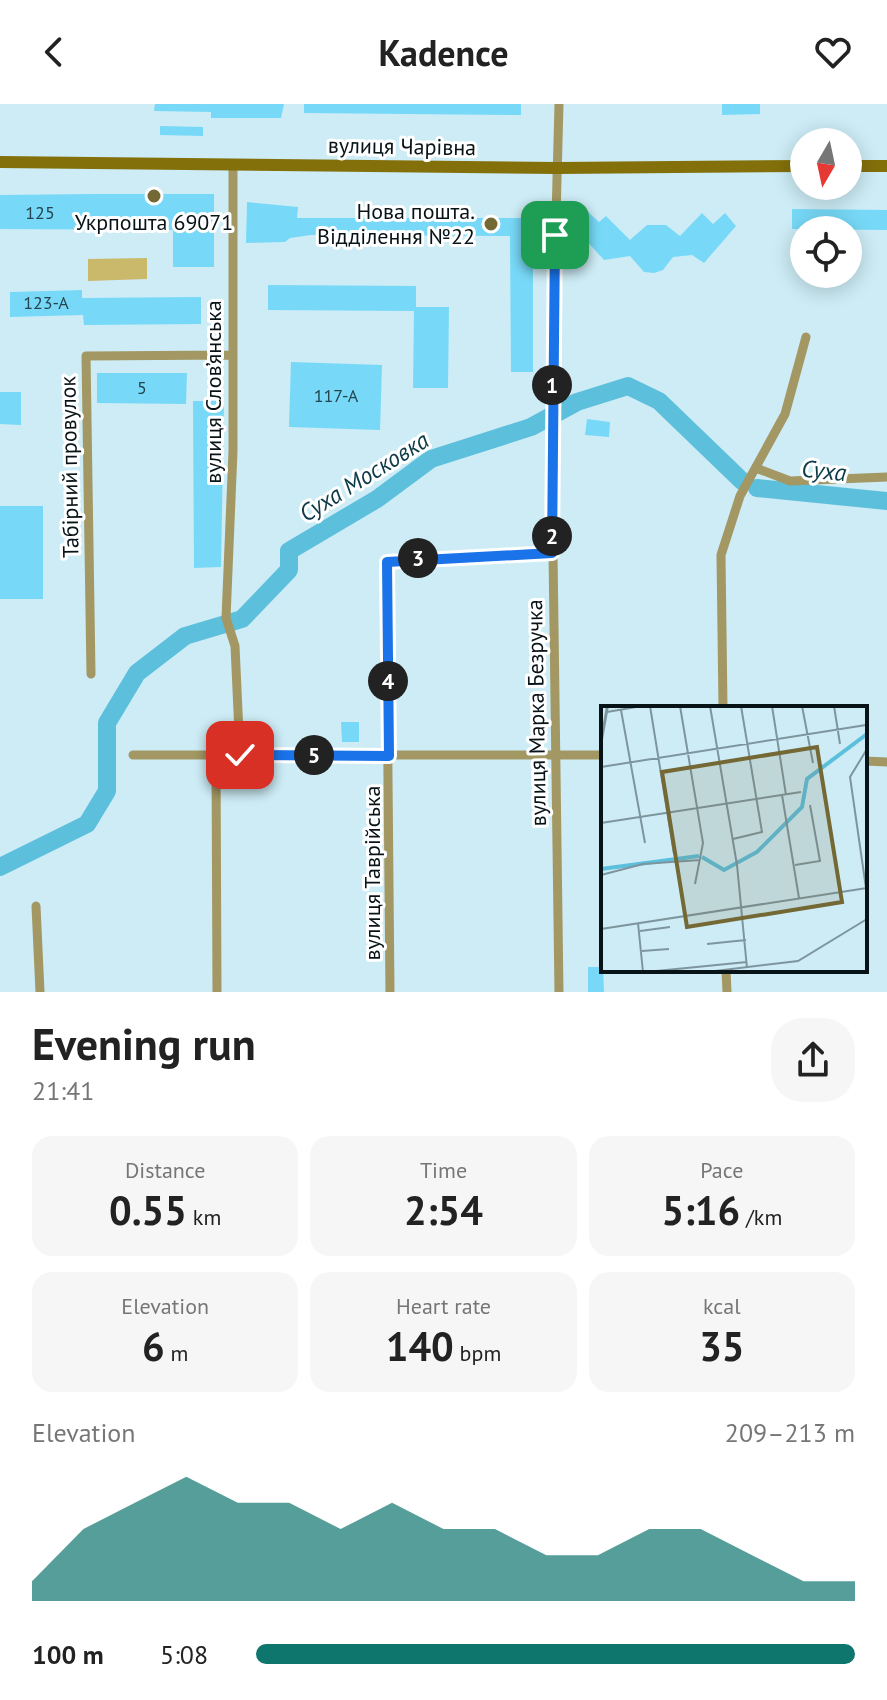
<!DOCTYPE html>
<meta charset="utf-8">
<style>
body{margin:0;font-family:"PT Sans",sans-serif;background:#f6f6f6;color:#222;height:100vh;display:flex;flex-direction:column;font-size:30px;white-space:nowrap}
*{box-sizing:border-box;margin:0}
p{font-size:26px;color:#767676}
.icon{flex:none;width:44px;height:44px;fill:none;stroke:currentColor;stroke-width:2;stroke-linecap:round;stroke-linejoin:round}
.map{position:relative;height:888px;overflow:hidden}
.details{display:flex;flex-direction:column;background:#fff;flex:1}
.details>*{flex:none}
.needle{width:52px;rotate:189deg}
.fabs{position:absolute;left:790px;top:24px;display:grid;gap:16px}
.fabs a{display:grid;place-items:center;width:72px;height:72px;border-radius:50%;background:#fff;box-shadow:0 4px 20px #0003;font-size:40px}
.pin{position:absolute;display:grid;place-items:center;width:68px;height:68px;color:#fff;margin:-34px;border-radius:16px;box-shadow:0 4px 12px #0006}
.km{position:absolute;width:40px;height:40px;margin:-20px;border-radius:50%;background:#222;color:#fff;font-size:22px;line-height:40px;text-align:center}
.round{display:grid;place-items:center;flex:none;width:84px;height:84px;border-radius:32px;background:#f6f6f6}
.headline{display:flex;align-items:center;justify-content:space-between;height:136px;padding:0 32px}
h1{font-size:44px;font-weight:600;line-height:60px}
.stats{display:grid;grid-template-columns:repeat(3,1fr);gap:12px;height:136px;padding:8px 32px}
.stats div{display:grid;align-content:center;border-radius:20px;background:#f6f6f6;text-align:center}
.stats b{font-size:40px;font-weight:600}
.stats small{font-size:22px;font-weight:400}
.stats p{font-size:22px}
.chart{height:224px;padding:16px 32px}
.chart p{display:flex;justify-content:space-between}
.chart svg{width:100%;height:144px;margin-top:8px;fill:#0f766e;opacity:.7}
ul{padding:0 32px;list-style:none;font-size:26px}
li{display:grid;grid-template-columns:128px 96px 1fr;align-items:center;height:60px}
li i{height:20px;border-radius:10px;background:#0f766e}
header{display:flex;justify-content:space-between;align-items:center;height:104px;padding:0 32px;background:#fff;font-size:36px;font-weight:600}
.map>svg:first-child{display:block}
</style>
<header><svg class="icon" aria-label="back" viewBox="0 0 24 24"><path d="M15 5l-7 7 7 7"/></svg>Kadence<svg class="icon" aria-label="heart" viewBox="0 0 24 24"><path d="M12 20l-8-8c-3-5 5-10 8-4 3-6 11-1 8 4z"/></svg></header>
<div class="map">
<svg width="887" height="888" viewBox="0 0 887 888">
<rect width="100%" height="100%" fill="#cdecf6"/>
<path fill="#cab86b" d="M 147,154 L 147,175 L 88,177 L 88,155 Z"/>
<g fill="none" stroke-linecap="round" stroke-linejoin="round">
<path stroke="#5cbfdc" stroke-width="18" d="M 757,384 L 887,397
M 0,763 L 87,720 L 107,687 L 107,619 L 137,569 L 185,532 L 242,515 L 289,466 L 289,447 L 377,395 L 431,355 L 531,323 L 577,298 L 628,282 L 659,297 L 742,377"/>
</g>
<path fill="#77d9f7" d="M 155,0 L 284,0 L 281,14 L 211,14 L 211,8 L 154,7 Z
M 304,0 L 521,0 L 521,11 L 304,9 Z
M 722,0 L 760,0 L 760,10 L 722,11 Z
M 160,22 L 203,23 L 203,32 L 160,31 Z
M 94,90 L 214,90 L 214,163 L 173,163 L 173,126 L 0,125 L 0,91 Z
M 247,98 L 298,103 L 297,114 L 533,114 L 533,268 L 511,268 L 510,132 L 311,131 L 290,134 L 285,138 L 246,139 Z
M 792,105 L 887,106 L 887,126 L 792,125 Z
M 587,107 L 599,118 L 606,112 L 630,136 L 647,121 L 666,121 L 680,132 L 702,109 L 713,120 L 725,109 L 736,122 L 704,159 L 692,151 L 673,153 L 663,166 L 654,169 L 644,168 L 630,152 L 604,156 L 573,122 Z
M 268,181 L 416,182 L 416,203 L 449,203 L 448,284 L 413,284 L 414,207 L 268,206 Z
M 82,186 L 82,194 L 201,193 L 201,220 L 84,221 L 83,211 L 10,213 L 10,188 Z
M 291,258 L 382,261 L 380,326 L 289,323 Z
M 97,269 L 187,269 L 186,300 L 97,299 Z
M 0,288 L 21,288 L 21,321 L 0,320 Z
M 193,297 L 224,297 L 221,463 L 194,464 Z
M 587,315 L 610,318 L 609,333 L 585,331 Z
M 0,402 L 43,402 L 43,495 L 0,495 Z
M 341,618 L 359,618 L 359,638 L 342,638 Z
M 588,863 L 603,863 L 604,888 L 588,888 Z"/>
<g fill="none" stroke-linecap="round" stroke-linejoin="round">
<path stroke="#a39763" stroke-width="9" d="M 233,61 L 233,347 L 226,514 L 235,542 L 240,651
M 756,364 L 790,377 L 887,373
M 91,570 L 86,252 L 231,251
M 723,604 L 721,451 L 740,392 L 785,310 L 806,233
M 216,650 L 217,888
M 133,651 L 603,651
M 865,657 L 887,658
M 36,802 L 40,888
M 726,866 L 727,888
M 390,888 L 386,461 L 394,455 L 552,449
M 559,888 L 551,302 L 559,0"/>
<path stroke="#83700b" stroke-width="12" d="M 0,58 L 557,64 L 804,62
M 848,62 L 887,62"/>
</g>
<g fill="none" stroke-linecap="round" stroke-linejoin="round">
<g stroke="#fff" stroke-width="16">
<path id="route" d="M 240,651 L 389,652 L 387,458 L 552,449 L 555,131"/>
</g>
<use href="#route" stroke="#1a73e8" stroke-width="10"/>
</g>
<g fill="#746835" stroke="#fff" stroke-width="3">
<circle cx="154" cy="92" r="8"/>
<circle cx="491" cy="120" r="8"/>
</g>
<g text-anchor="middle" stroke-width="6" stroke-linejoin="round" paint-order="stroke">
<g font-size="18" fill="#24444f">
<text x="40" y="115">125</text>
<text x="46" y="205">123-А</text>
<text x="142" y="290">5</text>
<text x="336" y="298">117-А</text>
</g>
<g font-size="22" fill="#081317" stroke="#fff">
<text transform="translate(402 42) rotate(1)" y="8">вулиця Чарівна</text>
<text transform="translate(213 288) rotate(-90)" y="8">вулиця Слов’янська</text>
<text transform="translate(69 363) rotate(-91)" y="8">Табірний провулок</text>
<text transform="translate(536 609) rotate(-91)" y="8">вулиця Марка Безручка</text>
<text transform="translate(372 769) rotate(-90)" y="8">вулиця Таврійська</text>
</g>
<g font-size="22" fill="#081317" stroke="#fff" text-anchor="end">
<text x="475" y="115">Нова пошта.<tspan x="475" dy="25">Відділення №22</tspan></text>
<text x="154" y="126" text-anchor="middle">Укрпошта 69071</text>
</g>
<g font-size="24" font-style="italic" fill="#0c3a47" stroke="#fff">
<text transform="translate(824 367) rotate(6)" y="8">Суха</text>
<text transform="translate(364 373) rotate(-32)" y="8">Суха Московка</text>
</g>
</g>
<g transform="translate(601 602)">
<rect width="266" height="266" fill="#cdecf6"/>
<path fill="none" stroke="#5cbfdc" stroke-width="4" d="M 101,151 L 123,164 L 156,146 L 201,101 L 206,73 L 266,28M 0,163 L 98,150"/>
<path fill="none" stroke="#7e959d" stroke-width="2" d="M 49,0 L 73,148M 79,0 L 102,137 L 94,178M 109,0 L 136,159 L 146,262M 171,0 L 185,89M 201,0 L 212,57M 233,0 L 239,38M 20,4 L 44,137M 6,6 L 41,0M 0,35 L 6,0M 0,39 L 7,0M 0,61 L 265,19M 181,89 L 198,192M 0,117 L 200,86M 132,133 L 161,126 L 140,0M 194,159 L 219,155 L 209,99M 0,169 L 42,158 L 99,154M 265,182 L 249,71 L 266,43M 37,217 L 42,266M 0,223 L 266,182M 39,225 L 69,221M 106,238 L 145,234M 41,245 L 68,243M 45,266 L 146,256M 106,266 L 197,255 L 266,213"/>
<path fill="#746835" fill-opacity="0.15" stroke="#746835" stroke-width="4" d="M 216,41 L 241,196 L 86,221 L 61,66 Z"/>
<rect width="266" height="266" fill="none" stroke="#081317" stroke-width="4"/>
</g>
</svg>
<div class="fabs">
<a><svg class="needle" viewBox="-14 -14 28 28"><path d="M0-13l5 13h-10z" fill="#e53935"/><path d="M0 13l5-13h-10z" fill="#767676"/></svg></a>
<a><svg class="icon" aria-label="locate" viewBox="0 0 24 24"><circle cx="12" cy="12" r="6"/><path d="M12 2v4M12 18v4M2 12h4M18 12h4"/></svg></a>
</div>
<div class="pin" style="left:555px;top:131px;background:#1e9e55"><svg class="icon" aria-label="arrive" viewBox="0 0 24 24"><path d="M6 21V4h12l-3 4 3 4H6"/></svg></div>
<div class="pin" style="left:240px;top:651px;background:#d93025"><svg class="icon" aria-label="check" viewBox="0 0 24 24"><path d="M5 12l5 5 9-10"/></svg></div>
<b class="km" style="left:552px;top:281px">1</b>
<b class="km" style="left:552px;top:432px">2</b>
<b class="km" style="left:418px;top:454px">3</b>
<b class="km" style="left:388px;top:577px">4</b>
<b class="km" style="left:314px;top:651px">5</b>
</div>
<section class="details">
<div class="headline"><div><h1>Evening run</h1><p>21:41</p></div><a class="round"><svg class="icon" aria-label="share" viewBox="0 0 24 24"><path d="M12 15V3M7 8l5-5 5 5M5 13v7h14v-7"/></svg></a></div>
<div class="stats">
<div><p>Distance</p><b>0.55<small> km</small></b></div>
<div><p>Time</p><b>2:54</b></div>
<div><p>Pace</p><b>5:16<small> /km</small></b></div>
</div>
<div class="stats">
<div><p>Elevation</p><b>6<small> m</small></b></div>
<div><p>Heart rate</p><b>140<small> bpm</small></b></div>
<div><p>kcal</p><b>35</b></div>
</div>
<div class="chart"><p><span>Elevation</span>209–213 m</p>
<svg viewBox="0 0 160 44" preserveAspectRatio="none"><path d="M0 44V38L10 22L20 14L30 6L40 14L50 14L60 22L70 14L80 22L90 22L100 30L110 30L120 22L130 22L140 30L150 38L160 38V44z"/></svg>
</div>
<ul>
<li><b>100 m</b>5:08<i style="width:100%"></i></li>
</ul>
</section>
